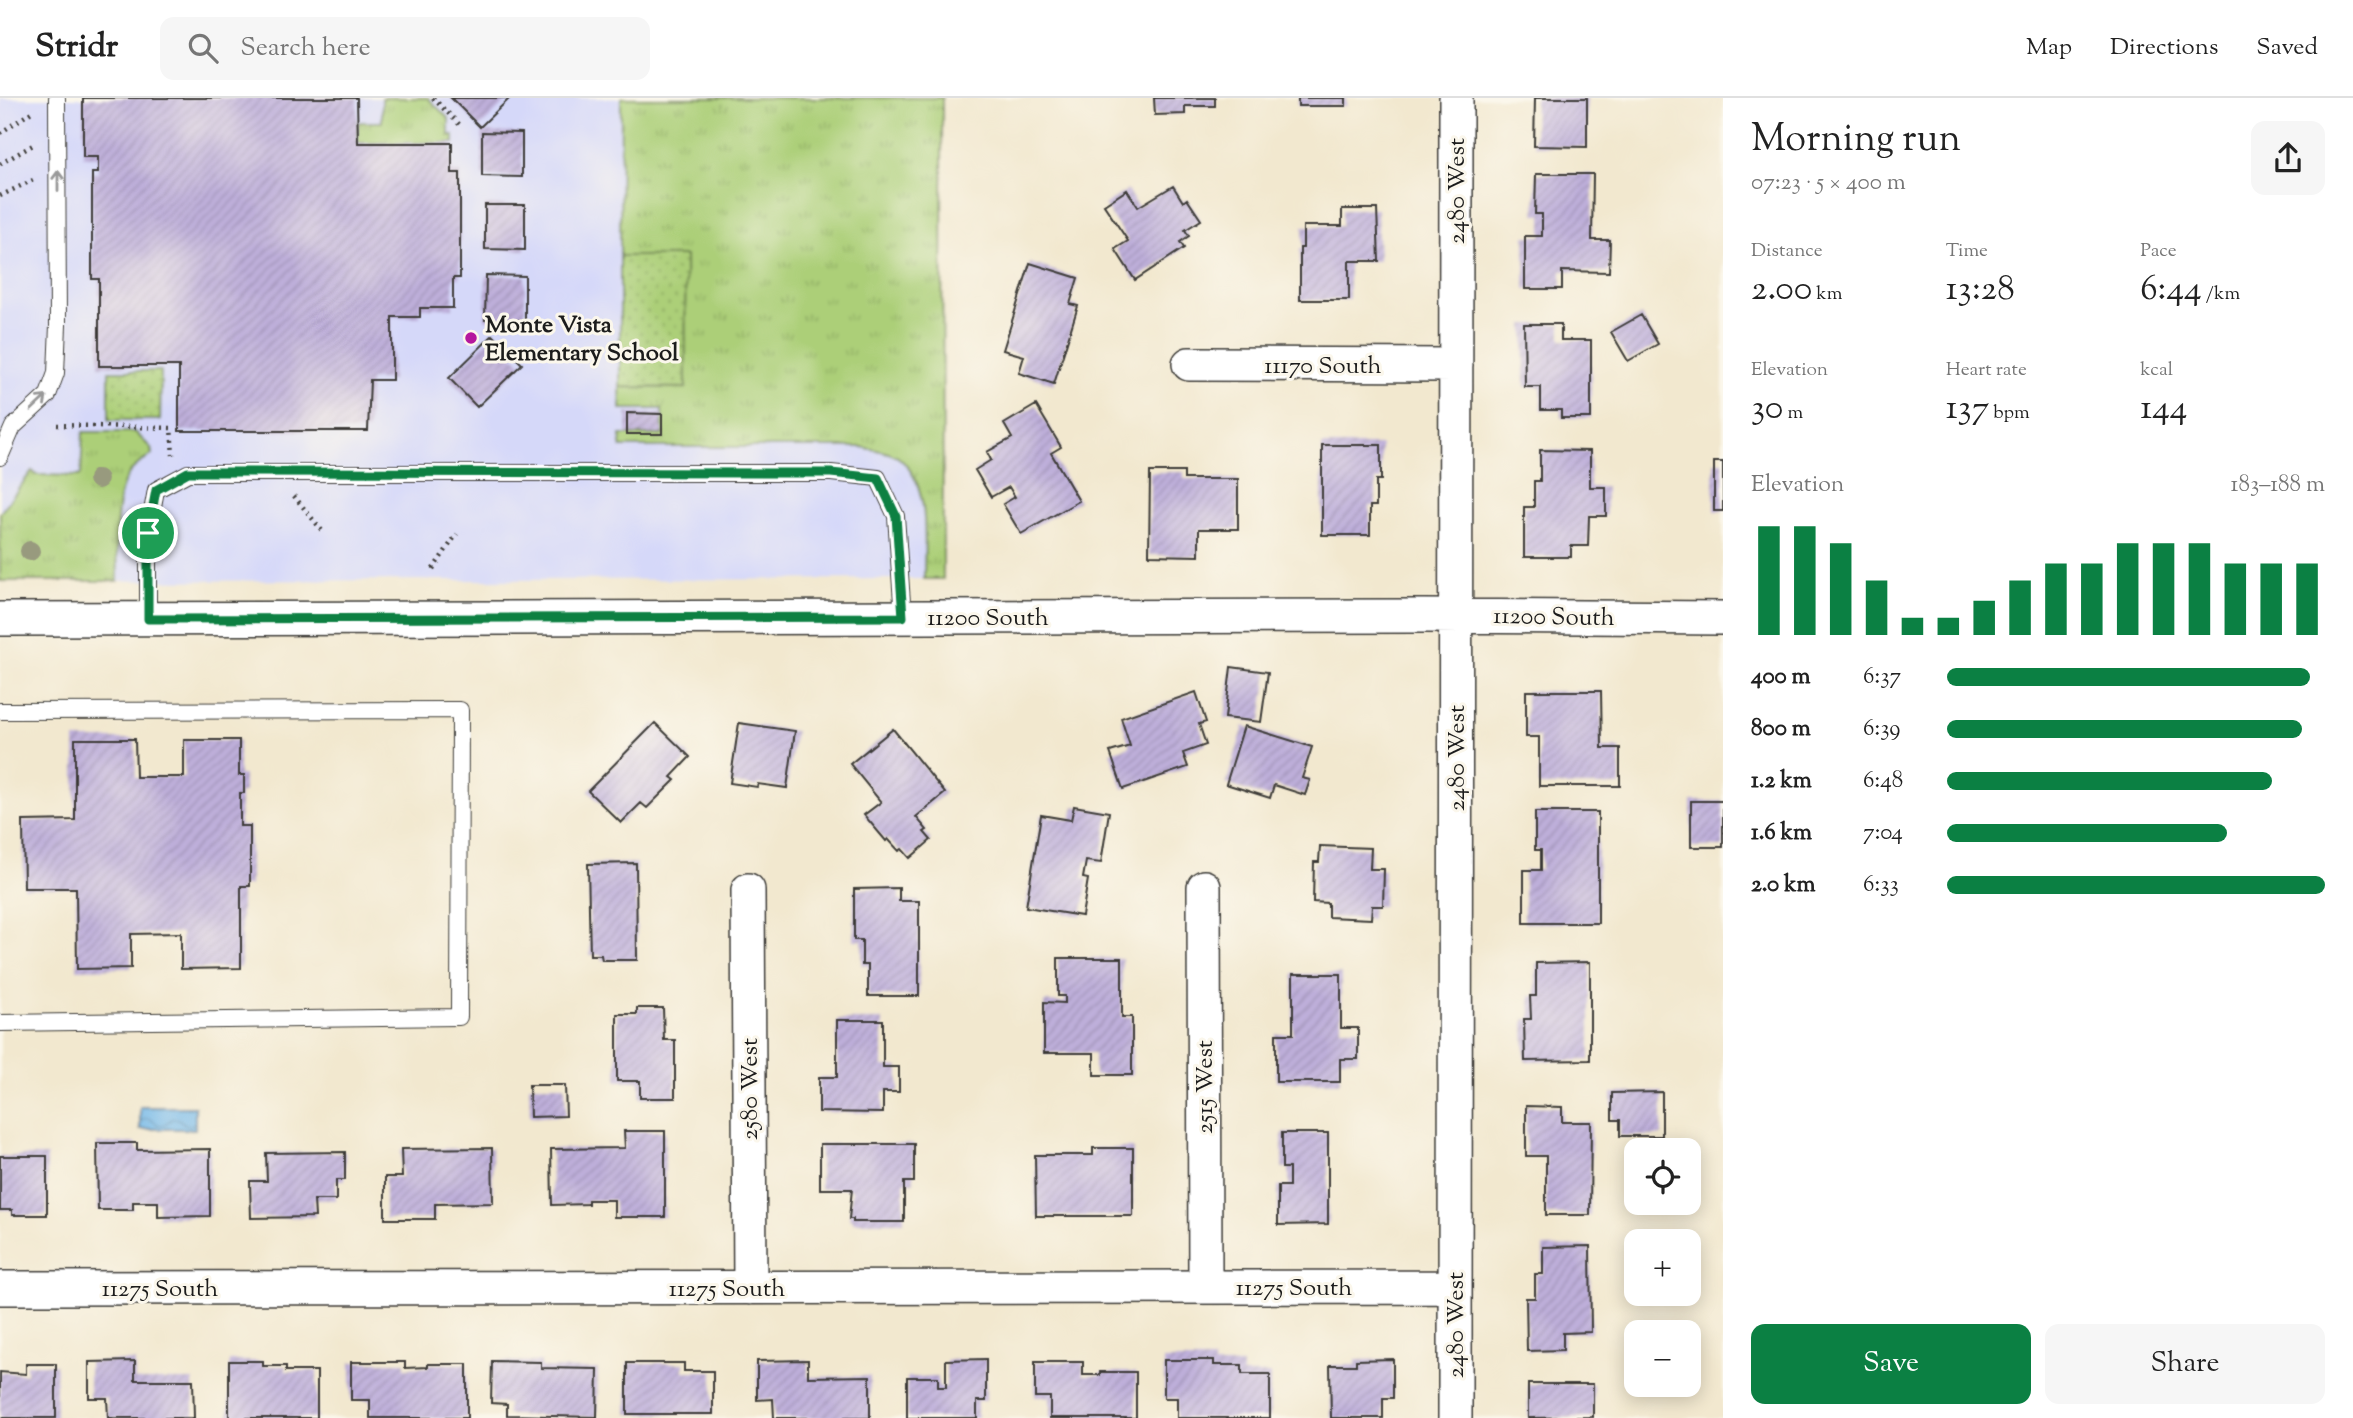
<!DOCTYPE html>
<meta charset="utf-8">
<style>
body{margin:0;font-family:"Sorts Mill Goudy",serif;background:#f6f6f6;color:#222;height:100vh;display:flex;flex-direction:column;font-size:26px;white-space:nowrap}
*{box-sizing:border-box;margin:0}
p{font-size:23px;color:#767676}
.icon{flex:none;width:38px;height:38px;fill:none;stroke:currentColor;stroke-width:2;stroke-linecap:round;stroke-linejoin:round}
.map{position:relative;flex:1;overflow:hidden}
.sheet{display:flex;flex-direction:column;background:#fff;width:630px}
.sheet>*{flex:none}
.buttons{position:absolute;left:1624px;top:1040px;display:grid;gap:14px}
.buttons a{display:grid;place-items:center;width:77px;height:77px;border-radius:14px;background:#fff;box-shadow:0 4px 18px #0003;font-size:35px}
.pin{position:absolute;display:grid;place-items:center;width:60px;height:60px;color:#fff;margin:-30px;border:4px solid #fff;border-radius:50%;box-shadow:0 2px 7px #0007}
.round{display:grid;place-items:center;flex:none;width:74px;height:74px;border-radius:14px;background:#f6f6f6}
.headline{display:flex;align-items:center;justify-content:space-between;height:119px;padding:0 28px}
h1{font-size:38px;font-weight:600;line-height:52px}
.stats{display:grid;grid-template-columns:repeat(3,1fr);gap:10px;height:119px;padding:7px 28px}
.stats div{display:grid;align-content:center}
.stats b{font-size:35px;font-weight:600}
.stats small{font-size:19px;font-weight:400}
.stats p{font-size:19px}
.chart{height:196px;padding:14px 28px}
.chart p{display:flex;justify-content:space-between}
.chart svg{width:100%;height:126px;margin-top:7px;stroke:#0b8043;stroke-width:6}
.cta{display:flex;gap:14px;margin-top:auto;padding:14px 28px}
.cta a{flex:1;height:80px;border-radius:14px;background:#0b8043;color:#fff;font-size:28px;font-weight:600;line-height:80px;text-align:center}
.cta a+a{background:#f6f6f6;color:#222}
ul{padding:0 28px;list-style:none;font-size:23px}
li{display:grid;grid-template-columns:112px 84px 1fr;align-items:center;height:52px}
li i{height:18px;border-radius:9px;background:#0b8043}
header{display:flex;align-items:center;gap:42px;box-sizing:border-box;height:98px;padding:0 35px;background:#fff;border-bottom:2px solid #e0e0e0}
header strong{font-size:33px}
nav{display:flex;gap:38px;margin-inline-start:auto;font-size:24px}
.search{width:490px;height:63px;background:#f6f6f6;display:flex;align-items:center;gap:18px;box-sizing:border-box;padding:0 24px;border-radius:14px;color:#767676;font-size:26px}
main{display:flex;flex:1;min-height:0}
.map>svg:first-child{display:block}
</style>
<header>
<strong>Stridr</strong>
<div class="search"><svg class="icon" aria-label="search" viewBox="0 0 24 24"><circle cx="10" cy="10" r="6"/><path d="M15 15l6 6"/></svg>Search here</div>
<nav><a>Map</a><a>Directions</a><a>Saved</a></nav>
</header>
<main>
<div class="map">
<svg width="1723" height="1320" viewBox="0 0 1723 1320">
<defs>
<pattern id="grass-tufts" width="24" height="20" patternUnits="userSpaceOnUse" patternTransform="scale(1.75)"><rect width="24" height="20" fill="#accf78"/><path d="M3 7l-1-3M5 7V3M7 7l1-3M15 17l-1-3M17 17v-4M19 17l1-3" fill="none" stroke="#93b167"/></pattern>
<pattern id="park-dots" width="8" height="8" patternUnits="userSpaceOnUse" patternTransform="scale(1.75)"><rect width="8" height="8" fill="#accf78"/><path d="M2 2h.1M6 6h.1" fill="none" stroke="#93b167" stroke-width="1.8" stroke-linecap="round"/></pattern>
<pattern id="water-waves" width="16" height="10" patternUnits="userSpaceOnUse" patternTransform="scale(1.75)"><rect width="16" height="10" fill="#72b7e8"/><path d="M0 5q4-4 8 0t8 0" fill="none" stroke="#5d94bb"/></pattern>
<pattern id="building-hatch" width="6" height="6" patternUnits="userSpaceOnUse" patternTransform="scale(1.75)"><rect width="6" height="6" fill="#beafda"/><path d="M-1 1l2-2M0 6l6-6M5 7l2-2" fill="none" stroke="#a396ba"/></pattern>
</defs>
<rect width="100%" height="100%" fill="#fbf7ec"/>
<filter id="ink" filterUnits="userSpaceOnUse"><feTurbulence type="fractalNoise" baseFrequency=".0143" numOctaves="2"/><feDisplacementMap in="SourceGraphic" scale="14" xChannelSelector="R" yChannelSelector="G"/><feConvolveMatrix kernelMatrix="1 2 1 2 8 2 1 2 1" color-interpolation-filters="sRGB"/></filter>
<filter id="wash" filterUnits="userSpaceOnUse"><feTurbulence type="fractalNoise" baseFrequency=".00686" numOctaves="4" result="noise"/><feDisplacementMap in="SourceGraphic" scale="28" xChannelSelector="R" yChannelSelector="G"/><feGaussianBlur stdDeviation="1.57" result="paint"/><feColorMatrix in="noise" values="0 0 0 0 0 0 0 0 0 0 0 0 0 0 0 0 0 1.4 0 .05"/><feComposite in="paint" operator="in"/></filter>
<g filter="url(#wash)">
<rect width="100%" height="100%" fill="#f2e8cf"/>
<path fill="#d5d8f9" d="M 0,0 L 942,0 L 943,481 L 0,483 Z"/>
<path fill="url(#grass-tufts)" stroke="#64764a" stroke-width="2" d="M 382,0 L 428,0 L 449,21 L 449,38 L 454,38 L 454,45 L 358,45 L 358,24 L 382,24 Z
M 621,0 L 942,0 L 943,481 L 924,481 C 924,443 932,387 899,360 C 890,353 873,352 862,349 L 621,349 L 621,337 L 663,337 L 662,311 L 621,311 L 620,289 L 686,290 L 620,158 Z
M 83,334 L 135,334 L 151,350 L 152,357 C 144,362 136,367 130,374 C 111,399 118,452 118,483 L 0,483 L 0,415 L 32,373 L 37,377 L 78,378 L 81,377 Z"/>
<path fill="url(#park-dots)" stroke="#64764a" stroke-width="2" d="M 620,158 L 685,158 L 686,290 L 620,289 Z
M 109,273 L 161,273 L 160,322 L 109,322 Z"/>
<path fill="url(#water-waves)" stroke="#476a82" stroke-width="2" d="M 140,1009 L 195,1009 L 195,1031 L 140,1031 Z"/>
<g id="blocks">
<path fill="url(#building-hatch)" d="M 83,0 L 357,0 L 358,45 L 452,45 L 452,75 L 460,75 L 460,180 L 453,180 L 453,210 L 420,210 L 420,219 L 392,219 L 392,282 L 370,282 L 368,333 L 179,333 L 179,268 L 99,268 L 99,181 L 92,181 L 92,75 L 98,75 L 98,59 L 83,59 Z
M 451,0 L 510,0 L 480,29 Z
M 1154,0 L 1215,0 L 1215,8 L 1185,8 L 1185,16 L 1155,17 Z
M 1298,0 L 1346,0 L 1346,8 L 1298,8 Z
M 1535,0 L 1587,0 L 1587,49 L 1534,48 Z
M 482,34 L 522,35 L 522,79 L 482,78 Z
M 1536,76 L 1593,76 L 1592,142 L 1610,142 L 1609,174 L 1562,173 L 1562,191 L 1525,191 L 1525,138 L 1542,138 L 1542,116 L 1535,116 Z
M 1173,88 L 1183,104 L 1187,101 L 1201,122 L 1185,132 L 1189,138 L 1180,144 L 1184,150 L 1135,182 L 1115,151 L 1128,143 L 1104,107 L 1127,92 L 1138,109 Z
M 485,107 L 525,107 L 525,152 L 485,151 Z
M 1342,111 L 1377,111 L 1379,163 L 1349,163 L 1349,202 L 1300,202 L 1300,150 L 1303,150 L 1303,128 L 1342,128 Z
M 1030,165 L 1078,180 L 1070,206 L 1078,208 L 1054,286 L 1019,275 L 1024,258 L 1003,252 Z
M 486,177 L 525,178 L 525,222 L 485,222 Z
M 1641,217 L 1658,246 L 1628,263 L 1611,234 Z
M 1524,226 L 1561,226 L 1561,242 L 1591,242 L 1591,320 L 1561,320 L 1561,312 L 1541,312 L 1541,289 L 1525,289 Z
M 493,237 L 522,266 L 477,309 L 449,280 Z
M 1036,307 L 1061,349 L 1051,355 L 1079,403 L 1021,436 L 1003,406 L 1015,399 L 1009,389 L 991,399 L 975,372 L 991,362 L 987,354 L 1012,340 L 1004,326 Z
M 627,315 L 662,316 L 662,336 L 627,336 Z
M 1322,347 L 1381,347 L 1381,382 L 1376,382 L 1376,408 L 1370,408 L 1370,437 L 1322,437 Z
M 1540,352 L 1590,353 L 1590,389 L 1606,389 L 1606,418 L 1589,418 L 1588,448 L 1571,448 L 1571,459 L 1524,459 L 1524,409 L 1534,409 L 1534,383 L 1540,383 Z
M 1714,364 L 1723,364 L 1723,413 L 1714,413 Z
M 1150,374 L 1184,374 L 1184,381 L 1238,381 L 1238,431 L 1199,431 L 1199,458 L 1149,457 Z
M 1231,569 L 1268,574 L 1261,624 L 1225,620 Z
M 1526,593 L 1601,593 L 1602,650 L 1620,650 L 1620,688 L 1539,688 L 1539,639 L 1526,639 Z
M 1196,594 L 1206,624 L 1199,626 L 1206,647 L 1183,655 L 1188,669 L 1123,691 L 1110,654 L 1130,648 L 1121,620 Z
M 655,625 L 690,659 L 671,679 L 675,682 L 647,710 L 641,705 L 621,725 L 588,693 Z
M 739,625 L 795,633 L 787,690 L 758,686 L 757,689 L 730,685 Z
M 1244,628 L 1312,649 L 1302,680 L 1310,682 L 1305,697 L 1274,687 L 1270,700 L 1226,686 Z
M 893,631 L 945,695 L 916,719 L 927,732 L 924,734 L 931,742 L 910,760 L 902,751 L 899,753 L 888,741 L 886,743 L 864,717 L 881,704 L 850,666 Z
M 75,641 L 135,641 L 136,679 L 184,679 L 184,642 L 239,642 L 239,677 L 244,677 L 244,695 L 240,695 L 240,728 L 250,728 L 250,788 L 241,788 L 241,870 L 181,871 L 181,835 L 131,836 L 131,870 L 77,871 L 76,790 L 24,790 L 23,723 L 75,722 Z
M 1691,703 L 1723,703 L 1723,749 L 1691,749 Z
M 1074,708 L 1109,714 L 1101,765 L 1086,763 L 1083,780 L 1088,781 L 1082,818 L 1026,809 L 1041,717 L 1071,722 Z
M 1535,714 L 1598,714 L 1598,825 L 1524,825 L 1524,772 L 1541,772 L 1541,752 L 1535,752 Z
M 1320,748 L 1371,750 L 1370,771 L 1384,771 L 1383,808 L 1372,808 L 1371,821 L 1328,819 L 1328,805 L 1313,804 L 1314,764 L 1319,764 Z
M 636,765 L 637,862 L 602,862 L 601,857 L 590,857 L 588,766 Z
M 899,790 L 899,803 L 919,803 L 919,898 L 868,898 L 868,867 L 862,867 L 862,842 L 854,842 L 854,791 Z
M 1058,860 L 1122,860 L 1122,919 L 1132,919 L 1132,977 L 1094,977 L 1094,955 L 1044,955 L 1044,904 L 1065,905 L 1065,898 L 1058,898 Z
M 1590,864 L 1590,962 L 1525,963 L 1524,921 L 1531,921 L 1530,898 L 1536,898 L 1536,865 Z
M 1293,876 L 1341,876 L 1341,930 L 1358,930 L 1358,961 L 1340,961 L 1340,984 L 1276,984 L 1276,936 L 1293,936 Z
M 637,910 L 663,910 L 664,942 L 675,942 L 675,1000 L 640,1000 L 640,983 L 617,983 L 617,916 L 637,916 Z
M 837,922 L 883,922 L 883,969 L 899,969 L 899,994 L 883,994 L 883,1015 L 819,1014 L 819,979 L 837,979 Z
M 529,987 L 565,987 L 566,1018 L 530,1019 Z
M 1662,994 L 1662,1038 L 1620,1038 L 1620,1022 L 1612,1022 L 1612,995 Z
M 1526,1008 L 1562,1009 L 1562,1024 L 1591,1024 L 1590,1117 L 1546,1117 L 1546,1058 L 1526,1058 Z
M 624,1033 L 665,1033 L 665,1119 L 614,1119 L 614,1102 L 588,1102 L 588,1106 L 552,1107 L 551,1051 L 625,1050 Z
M 1282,1035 L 1328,1035 L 1328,1126 L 1278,1127 L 1278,1088 L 1289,1088 L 1289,1070 L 1282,1070 Z
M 97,1045 L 137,1045 L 137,1052 L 210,1051 L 210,1118 L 158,1119 L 158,1104 L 133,1104 L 133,1112 L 98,1112 Z
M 820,1046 L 914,1046 L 914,1084 L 904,1084 L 904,1124 L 853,1124 L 853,1121 L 849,1121 L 852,1091 L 820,1091 Z
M 492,1050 L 493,1105 L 435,1106 L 435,1121 L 385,1121 L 385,1079 L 402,1079 L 401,1051 Z
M 1093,1050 L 1133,1050 L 1133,1118 L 1036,1118 L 1035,1057 L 1093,1057 Z
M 345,1054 L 345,1082 L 336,1082 L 336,1102 L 314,1102 L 315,1119 L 251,1120 L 250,1083 L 267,1083 L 266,1055 Z
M 0,1058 L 47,1058 L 47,1117 L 12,1117 L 12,1112 L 0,1112 Z
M 1590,1148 L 1591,1234 L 1563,1235 L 1563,1252 L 1527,1253 L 1526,1200 L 1535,1200 L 1535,1176 L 1543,1176 L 1543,1149 Z
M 986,1261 L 986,1303 L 977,1303 L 977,1320 L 907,1320 L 907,1279 L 938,1279 L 938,1289 L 946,1289 L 946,1262 Z
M 1393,1261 L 1393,1300 L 1383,1300 L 1383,1320 L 1331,1320 L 1330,1267 L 1356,1267 L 1356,1262 Z
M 808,1262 L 808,1279 L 870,1278 L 870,1320 L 774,1320 L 773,1301 L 757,1302 L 757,1263 Z
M 1164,1262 L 1214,1262 L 1214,1267 L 1242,1267 L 1242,1276 L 1270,1276 L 1270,1320 L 1177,1320 L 1177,1300 L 1164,1300 Z
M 135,1263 L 135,1282 L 193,1282 L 194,1320 L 108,1320 L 107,1300 L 89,1300 L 89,1264 Z
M 229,1263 L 263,1263 L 263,1268 L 286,1268 L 286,1273 L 317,1273 L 317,1320 L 229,1320 Z
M 492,1263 L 541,1264 L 541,1270 L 598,1271 L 597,1319 L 507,1317 L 507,1306 L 491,1305 Z
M 351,1264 L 405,1264 L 405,1270 L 428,1269 L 428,1266 L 467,1266 L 467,1320 L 370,1320 L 370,1302 L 351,1302 Z
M 1035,1264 L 1083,1264 L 1083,1277 L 1100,1277 L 1100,1274 L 1136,1274 L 1136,1320 L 1050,1320 L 1050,1299 L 1035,1299 Z
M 627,1265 L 684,1265 L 684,1273 L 713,1273 L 713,1316 L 627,1316 Z
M 26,1266 L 56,1266 L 56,1320 L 0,1320 L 0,1274 L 26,1276 Z
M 1528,1286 L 1593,1286 L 1593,1319 L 1528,1320 Z"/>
</g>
</g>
<g filter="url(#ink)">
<use href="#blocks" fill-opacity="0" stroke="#3c3b37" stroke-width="2"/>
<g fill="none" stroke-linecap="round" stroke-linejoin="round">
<g stroke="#3c3b37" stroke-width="18">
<path id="lane" d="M 0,359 L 13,329 L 48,297 L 56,275 L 58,227 L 57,0
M 148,521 L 148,435 L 156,392 L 188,375 L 831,375 L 878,380 L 896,418 L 903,519
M 0,613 L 460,612 L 459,919 L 0,925"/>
</g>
<g stroke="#3c3b37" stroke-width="36">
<path id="street" d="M 1189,266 L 1456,267
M 0,521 L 1424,518 L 1723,520
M 1204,789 L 1205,1189
M 748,792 L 750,1190
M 0,1190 L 1454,1189
M 1455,1320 L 1456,0"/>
</g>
<path stroke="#3c3b37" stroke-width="4.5" stroke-dasharray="2 5" stroke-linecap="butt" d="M 433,0 L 462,29
M 0,35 L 33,13
M 0,66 L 33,47
M 0,98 L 33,82
M 57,327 L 171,330 L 173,357
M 294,398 L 324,435
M 433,471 L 457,436"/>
<use href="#lane" stroke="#fff" stroke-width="16"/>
<use href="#street" stroke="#fff" stroke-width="33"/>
</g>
<g fill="#989a7e">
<circle cx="98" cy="381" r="10"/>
<circle cx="30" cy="453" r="10"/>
</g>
<defs><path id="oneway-shaft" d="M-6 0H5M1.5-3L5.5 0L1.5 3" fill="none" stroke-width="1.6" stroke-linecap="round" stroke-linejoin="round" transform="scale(1.75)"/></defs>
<g stroke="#999">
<use href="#oneway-shaft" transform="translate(58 83) rotate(-90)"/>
<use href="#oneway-shaft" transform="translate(39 305) rotate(-43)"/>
</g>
</g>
<g fill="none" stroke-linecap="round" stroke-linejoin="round" filter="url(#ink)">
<g stroke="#fff" stroke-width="14">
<path id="route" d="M 188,374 L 831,375 L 878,380 L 896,418 L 903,519 L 148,521 L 148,435 L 156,392 Z"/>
</g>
<use href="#route" stroke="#0b8043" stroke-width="9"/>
</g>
<circle fill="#b5179e" stroke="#fbf7ec" stroke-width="2.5" cx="471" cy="240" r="7"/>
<g text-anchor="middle" stroke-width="6" stroke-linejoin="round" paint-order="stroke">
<g font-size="24" fill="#1c1c1c" stroke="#fbf7ec">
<text transform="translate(1456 93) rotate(-90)" y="8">2480 West</text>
<text x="1323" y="275">11170 South</text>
<text transform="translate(1554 518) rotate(1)" y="8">11200 South</text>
<text x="988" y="527">11200 South</text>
<text transform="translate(1456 660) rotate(-90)" y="8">2480 West</text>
<text transform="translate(1204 989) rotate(-90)" y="8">2515 West</text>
<text transform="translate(749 991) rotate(-90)" y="8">2580 West</text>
<text x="1294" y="1197">11275 South</text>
<text x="160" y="1198">11275 South</text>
<text x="727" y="1198">11275 South</text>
<text transform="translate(1455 1227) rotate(-90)" y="8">2480 West</text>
</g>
<g font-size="24" font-weight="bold" fill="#1c1c1c" stroke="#fbf7ec" text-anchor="start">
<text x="485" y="234">Monte Vista<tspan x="485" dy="28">Elementary School</tspan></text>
</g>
</g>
</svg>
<div class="buttons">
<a><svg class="icon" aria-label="locate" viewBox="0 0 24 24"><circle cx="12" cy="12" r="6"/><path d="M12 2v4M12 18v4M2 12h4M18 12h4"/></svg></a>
<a>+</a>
<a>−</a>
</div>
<div class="pin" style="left:148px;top:435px;background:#1e9e55"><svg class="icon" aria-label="arrive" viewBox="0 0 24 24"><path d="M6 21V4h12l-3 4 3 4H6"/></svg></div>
</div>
<section class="sheet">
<div class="headline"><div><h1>Morning run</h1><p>07:23 · 5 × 400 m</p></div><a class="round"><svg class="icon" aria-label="share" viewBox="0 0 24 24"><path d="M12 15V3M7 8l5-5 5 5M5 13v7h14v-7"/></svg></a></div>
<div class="stats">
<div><p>Distance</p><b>2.00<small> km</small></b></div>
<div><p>Time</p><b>13:28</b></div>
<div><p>Pace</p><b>6:44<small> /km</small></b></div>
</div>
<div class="stats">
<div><p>Elevation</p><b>30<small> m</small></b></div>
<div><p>Heart rate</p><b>137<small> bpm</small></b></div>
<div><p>kcal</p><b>144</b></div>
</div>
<div class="chart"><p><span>Elevation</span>183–188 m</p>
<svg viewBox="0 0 160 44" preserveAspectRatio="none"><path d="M5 44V6M15 44V6M25 44V12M35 44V25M45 44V38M55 44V38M65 44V32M75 44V25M85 44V19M95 44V19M105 44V12M115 44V12M125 44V12M135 44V19M145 44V19M155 44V19"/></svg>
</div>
<ul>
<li><b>400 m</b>6:37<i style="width:96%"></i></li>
<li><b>800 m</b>6:39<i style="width:94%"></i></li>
<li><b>1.2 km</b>6:48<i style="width:86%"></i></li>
<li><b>1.6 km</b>7:04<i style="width:74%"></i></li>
<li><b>2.0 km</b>6:33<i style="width:100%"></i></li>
</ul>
<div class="cta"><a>Save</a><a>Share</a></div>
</section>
</main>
